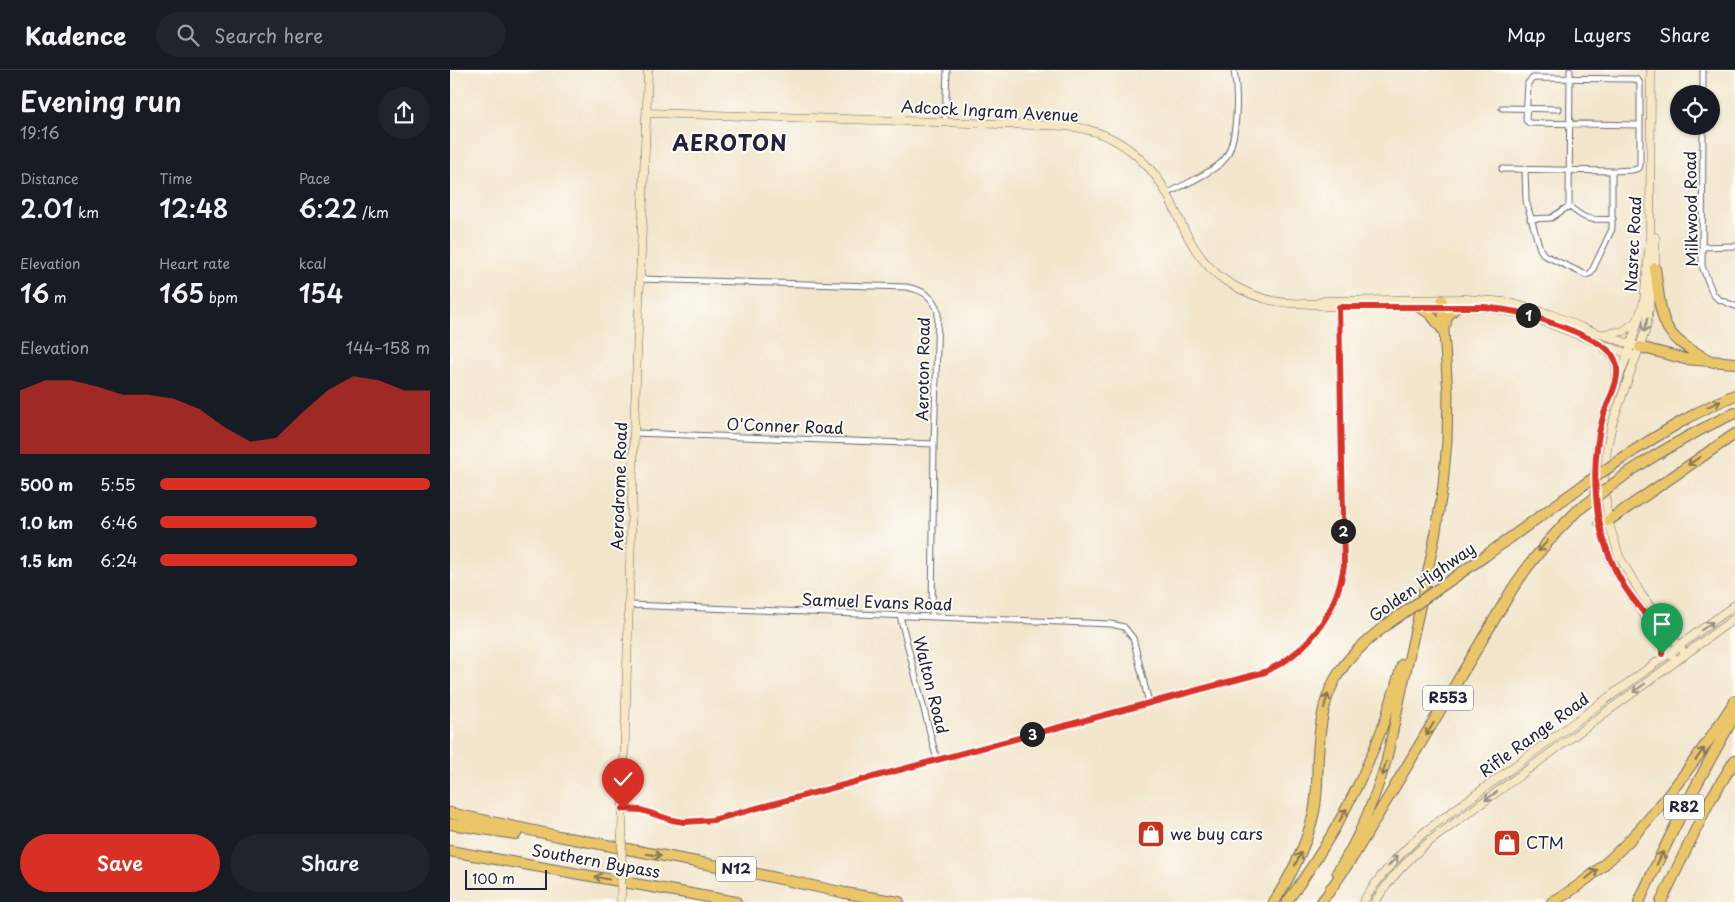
<!DOCTYPE html>
<meta charset="utf-8">
<style>
body{margin:0;font-family:"Playpen Sans",sans-serif;background:#20242c;color:#f1f3f6;height:100vh;display:flex;flex-direction:column;font-size:19px;white-space:nowrap}
*{box-sizing:border-box;margin:0}
p{font-size:16px;color:#9ea1a6}
.icon{flex:none;width:28px;height:28px;fill:none;stroke:currentColor;stroke-width:2;stroke-linecap:round;stroke-linejoin:round}
.map{position:relative;flex:1;overflow:hidden}
.drawer{display:flex;flex-direction:column;background:#171b24;width:450px}
.drawer>*{flex:none}
.tools{position:absolute;left:1220px;top:15px;display:grid;gap:10px}
.tools a{display:grid;place-items:center;width:50px;height:50px;border-radius:50%;background:#171b24;box-shadow:0 1px 4px #0004;font-size:25px}
.scale{position:absolute;left:15px;bottom:12px;width:82px;box-sizing:border-box;padding-left:5px;border:2px solid #22223b;border-top:0;font-size:14px;line-height:18px;white-space:nowrap;color:#22223b;-webkit-text-stroke:4px #fdfcf7;paint-order:stroke}
.pin{position:absolute;display:grid;place-items:center;width:42px;height:42px;color:#fff;margin:-51px -21px;border-radius:50% 50% 50% 0;rotate:-45deg;box-shadow:0 0 5px #0007}
.pin .icon{rotate:45deg}
.km{position:absolute;width:25px;height:25px;margin:-12px;border-radius:50%;background:#222;color:#fff;font-size:14px;line-height:25px;text-align:center}
.round{display:grid;place-items:center;flex:none;width:52px;height:52px;border-radius:26px;background:#20242c}
.summary{display:flex;align-items:center;justify-content:space-between;height:85px;padding:0 20px}
h1{font-size:28px;font-weight:600;line-height:38px}
.metrics{display:grid;grid-template-columns:repeat(3,1fr);gap:8px;height:85px;padding:5px 20px}
.metrics div{display:grid;align-content:center}
.metrics b{font-size:25px;font-weight:600}
.metrics small{font-size:14px;font-weight:400}
.metrics p{font-size:14px}
.chart{height:140px;padding:10px 20px}
.chart p{display:flex;justify-content:space-between}
.chart svg{width:100%;height:90px;margin-top:5px;fill:#d93025;opacity:.7}
.cta{display:flex;gap:10px;margin-top:auto;padding:10px 20px}
.cta a{flex:1;height:58px;border-radius:30px;background:#d93025;color:#fff;font-size:20px;font-weight:600;line-height:58px;text-align:center}
.cta a+a{background:#20242c;color:#f1f3f6}
ul{padding:0 20px;list-style:none;font-size:16px}
li{display:grid;grid-template-columns:80px 60px 1fr;align-items:center;height:38px}
li i{height:12px;border-radius:6px;background:#d93025}
header{display:flex;align-items:center;gap:30px;box-sizing:border-box;height:70px;padding:0 25px;background:#171b24;border-bottom:1px solid #363941}
header strong{font-size:24px}
nav{display:flex;gap:28px;margin-inline-start:auto;font-size:18px}
.search{width:350px;height:45px;background:#20242c;display:flex;align-items:center;gap:12px;box-sizing:border-box;padding:0 18px;border-radius:28px;color:#9ea1a6;font-size:19px}
main{display:flex;flex:1;min-height:0}
.map>svg:first-child{display:block}
</style>
<header>
<strong>Kadence</strong>
<div class="search"><svg class="icon" aria-label="search" viewBox="0 0 24 24"><circle cx="10" cy="10" r="6"/><path d="M15 15l6 6"/></svg>Search here</div>
<nav><a>Map</a><a>Layers</a><a>Share</a></nav>
</header>
<main>
<section class="drawer">
<div class="summary"><div><h1>Evening run</h1><p>19:16</p></div><a class="round"><svg class="icon" aria-label="share" viewBox="0 0 24 24"><path d="M12 15V3M7 8l5-5 5 5M5 13v7h14v-7"/></svg></a></div>
<div class="metrics">
<div><p>Distance</p><b>2.01<small> km</small></b></div>
<div><p>Time</p><b>12:48</b></div>
<div><p>Pace</p><b>6:22<small> /km</small></b></div>
</div>
<div class="metrics">
<div><p>Elevation</p><b>16<small> m</small></b></div>
<div><p>Heart rate</p><b>165<small> bpm</small></b></div>
<div><p>kcal</p><b>154</b></div>
</div>
<div class="chart"><p><span>Elevation</span>144–158 m</p>
<svg viewBox="0 0 160 44" preserveAspectRatio="none"><path d="M0 44V13L10 8L20 8L30 11L40 15L50 15L60 17L70 22L80 31L90 38L100 36L110 24L120 13L130 6L140 8L150 13L160 13V44z"/></svg>
</div>
<ul>
<li><b>500 m</b>5:55<i style="width:100%"></i></li>
<li><b>1.0 km</b>6:46<i style="width:58%"></i></li>
<li><b>1.5 km</b>6:24<i style="width:73%"></i></li>
</ul>
<div class="cta"><a>Save</a><a>Share</a></div>
</section>
<div class="map">
<svg width="1285" height="832" viewBox="0 0 1285 832">
<rect width="100%" height="100%" fill="#fdfcf7"/>
<filter id="ink" filterUnits="userSpaceOnUse"><feTurbulence type="fractalNoise" baseFrequency=".02" numOctaves="2"/><feDisplacementMap in="SourceGraphic" scale="10" xChannelSelector="R" yChannelSelector="G"/><feConvolveMatrix kernelMatrix="1 2 1 2 8 2 1 2 1" color-interpolation-filters="sRGB"/></filter>
<filter id="wash" filterUnits="userSpaceOnUse"><feTurbulence type="fractalNoise" baseFrequency=".0096" numOctaves="4" result="noise"/><feDisplacementMap in="SourceGraphic" scale="20" xChannelSelector="R" yChannelSelector="G"/><feGaussianBlur stdDeviation="1.12" result="paint"/><feColorMatrix in="noise" values="0 0 0 0 0 0 0 0 0 0 0 0 0 0 0 0 0 1.4 0 .05"/><feComposite in="paint" operator="in"/></filter>
<g filter="url(#wash)">
<rect width="100%" height="100%" fill="#f2e5cb"/>
</g>
<g filter="url(#ink)">
<g fill="none" stroke-linecap="round" stroke-linejoin="round">
<g stroke="#6b666d" stroke-width="7">
<path id="street" d="M 1253,24 L 1253,0
M 1052,38 L 1109,39
M 495,52 L 497,0
M 1253,56 L 1252,196 L 1263,224 L 1268,229 L 1285,236
M 1052,99 L 1162,101 L 1183,100 L 1189,98 L 1190,95 L 1190,14 L 1188,10 L 1184,9 L 1083,8 L 1078,13 L 1076,50 L 1079,53 L 1190,55
M 1075,99 L 1076,131 L 1090,179 L 1094,185 L 1136,205 L 1141,203 L 1162,159 L 1162,101
M 717,124 C 734,114 756,106 771,93 C 789,77 788,23 784,0
M 1119,136 L 1120,0
M 1119,136 C 1136,151 1140,150 1163,149
M 1080,149 L 1101,148 L 1119,136
M 1252,177 L 1285,176
M 190,209 L 456,217 C 473,220 483,226 488,242 L 484,374 L 482,547
M 184,363 L 484,374
M 179,535 L 661,554 L 674,557 L 683,568 L 699,633
M 450,546 L 487,690
M 173,739 L 191,740 L 222,750 L 234,752 L 263,750 L 815,602 C 823,598 832,594 839,589 C 868,568 886,536 893,501 L 889,233"/>
</g>
<g stroke="#6b666d" stroke-width="9">
<path id="secondary" d="M 1201,0 L 1200,171 L 1194,231 L 1178,284 L 1153,347 L 1147,376 L 1145,401 L 1145,422 L 1150,453 L 1160,489 L 1174,516 L 1226,591
M 197,43 L 585,55 C 600,55 615,55 630,58 C 674,66 707,98 724,138 C 736,165 750,194 776,211 C 795,223 818,232 840,233 C 852,234 862,233 874,236 L 1034,237 L 1074,244 L 1186,287
M 1205,167 L 1205,198 L 1196,259 L 1162,354 L 1157,379 L 1154,414 L 1158,451 L 1169,486 L 1191,524 L 1235,584
M 864,234 L 874,231 L 1016,229 L 1056,232 L 1101,244 L 1133,258 L 1186,276
M 1155,264 L 1174,261 L 1187,251
M 1153,277 C 1164,285 1168,294 1166,307
M 172,765 L 184,363 L 198,0
M 913,832 C 930,804 952,781 977,760 L 1285,535
M 925,832 C 940,808 958,789 980,771 L 1285,548"/>
</g>
<g stroke="#6b666d" stroke-width="11">
<path id="primary" d="M 968,237 L 980,244 L 994,262
M 996,254 L 998,246 L 1007,237
M 887,802 C 909,768 924,731 936,692 L 976,510 L 986,461 L 993,415 L 997,371 L 998,324 L 992,230
M 837,832 C 877,777 911,717 934,653 C 940,634 946,614 952,594
M 871,832 L 879,822 L 881,817"/>
</g>
<g stroke="#6b666d" stroke-width="12">
<path id="highway" d="M 1205,198 C 1213,255 1209,265 1263,292
M 1190,277 L 1235,289 L 1285,293
M 1177,385 C 1212,363 1246,341 1285,325
M 1182,400 C 1215,379 1249,359 1285,343
M 1150,453 L 1158,451 L 1285,364
M 1035,486 L 1132,416
M 0,743 L 108,766 L 289,800 L 395,823 L 449,832
M 0,754 L 66,764
M 0,781 L 286,832
M 879,822 L 904,785 L 1063,518 C 1083,488 1101,466 1127,441
M 824,832 C 842,804 857,774 864,742 C 868,723 867,704 868,685 C 872,618 886,594 939,553
M 1102,832 C 1175,793 1240,700 1285,631
M 1189,832 C 1218,768 1250,706 1285,645
M 1211,832 L 1259,732 L 1285,690"/>
</g>
<use href="#street" stroke="#fff" stroke-width="5"/>
<use href="#secondary" stroke="#f7e8c3" stroke-width="8"/>
<use href="#primary" stroke="#ebc669" stroke-width="9"/>
<use href="#highway" stroke="#ebc669" stroke-width="10"/>
<g stroke="#6b666d" stroke-width="9" stroke-linecap="butt">
<path id="secondary-bridge" d="M 171,832 L 172,765"/>
</g>
<g stroke="#6b666d" stroke-width="12" stroke-linecap="butt">
<path id="highway-bridge" d="M 1132,416 L 1177,385
M 1127,441 L 1182,400
M 939,553 L 1035,486"/>
</g>
<use href="#secondary-bridge" stroke="#f7e8c3" stroke-width="8"/>
<use href="#highway-bridge" stroke="#ebc669" stroke-width="10"/>
</g>
<defs><path id="oneway-shaft" d="M-6 0H5M1.5-3L5.5 0L1.5 3" fill="none" stroke-width="1.6" stroke-linecap="round" stroke-linejoin="round" transform="scale(1.25)"/></defs>
<g stroke="#978f86">
<use href="#oneway-shaft" transform="translate(1196 255) rotate(103)"/>
<use href="#oneway-shaft" transform="translate(1257 556) rotate(-36)"/>
<use href="#oneway-shaft" transform="translate(1189 618) rotate(144)"/>
<use href="#oneway-shaft" transform="translate(1041 726) rotate(145)"/>
<use href="#oneway-shaft" transform="translate(943 791) rotate(-48)"/>
</g>
<g stroke="#867452">
<use href="#oneway-shaft" transform="translate(1264 334) rotate(-25)"/>
<use href="#oneway-shaft" transform="translate(1244 391) rotate(147)"/>
<use href="#oneway-shaft" transform="translate(1093 476) rotate(131)"/>
<use href="#oneway-shaft" transform="translate(876 631) rotate(-74)"/>
<use href="#oneway-shaft" transform="translate(980 659) rotate(121)"/>
<use href="#oneway-shaft" transform="translate(1250 684) rotate(-54)"/>
<use href="#oneway-shaft" transform="translate(934 699) rotate(107)"/>
<use href="#oneway-shaft" transform="translate(893 745) rotate(-61)"/>
<use href="#oneway-shaft" transform="translate(204 785) rotate(10)"/>
<use href="#oneway-shaft" transform="translate(1210 788) rotate(-64)"/>
<use href="#oneway-shaft" transform="translate(848 789) rotate(-65)"/>
<use href="#oneway-shaft" transform="translate(1142 804) rotate(-39)"/>
<use href="#oneway-shaft" transform="translate(152 808) rotate(-169)"/>
</g>
</g>
<g fill="none" stroke-linecap="round" stroke-linejoin="round" filter="url(#ink)">
<g stroke="#fff" stroke-width="10">
<path id="route" d="M 173,739 L 191,740 L 222,750 L 234,752 L 263,750 L 815,602 C 823,597 832,594 839,588 C 869,567 888,533 894,496 L 889,237 L 1034,237 C 1047,239 1059,240 1072,243 C 1091,249 1154,269 1163,286 C 1175,306 1158,328 1153,347 C 1150,357 1148,367 1147,377 C 1144,400 1145,422 1148,445 C 1152,470 1161,494 1174,516 C 1185,534 1215,562 1212,584"/>
</g>
<use href="#route" stroke="#d93025" stroke-width="6"/>
</g>
<defs>
<g id="shop-square" transform="scale(1.4375)"><rect x="-9" y="-9" width="18" height="18" rx="4" fill="#c8321e" stroke="#fdfcf7"/><path d="M-5-2.5h2.3a2.7 3.5 0 0 1 5.4 0H5L5.5 6h-11ZM-1.5-2.5h3a1.5 2.3 0 0 0-3 0Z" fill="#fff"/></g>
</defs>
<g fill-rule="evenodd">
<use href="#shop-square" x="701" y="764"/>
<use href="#shop-square" x="1057" y="773"/>
</g>
<g text-anchor="middle" stroke-width="4" stroke-linejoin="round" paint-order="stroke">
<g fill="#fdfcf7" stroke="#646373" stroke-width="1">
<rect x="973" y="615.5" width="50" height="25" rx="4"/>
<rect x="1214" y="724.5" width="40" height="25" rx="4"/>
<rect x="266" y="786.5" width="40" height="25" rx="4"/>
</g>
<g font-size="15" font-weight="bold" fill="#22223b">
<text x="998" y="633">R553</text>
<text x="1234" y="742">R82</text>
<text x="286" y="804">N12</text>
</g>
<g font-size="16" fill="#22223b" stroke="#fdfcf7">
<text transform="translate(540 41) rotate(3)" y="6">Adcock Ingram Avenue</text>
<text transform="translate(1241 139) rotate(-91)" y="6">Milkwood Road</text>
<text transform="translate(1183 174) rotate(-87)" y="6">Nasrec Road</text>
<text transform="translate(473 299) rotate(-89)" y="6">Aeroton Road</text>
<text transform="translate(335 356) rotate(2)" y="6">O'Conner Road</text>
<text transform="translate(169 416) rotate(-88)" y="6">Aerodrome Road</text>
<text transform="translate(972 512) rotate(-35)" y="6">Golden Highway</text>
<text transform="translate(427 532) rotate(2)" y="6">Samuel Evans Road</text>
<text transform="translate(481 615) rotate(76)" y="6">Walton Road</text>
<text transform="translate(1084 665) rotate(-36)" y="6">Rifle Range Road</text>
<text transform="translate(146 791) rotate(10)" y="6">Southern Bypass</text>
</g>
<g font-size="16" fill="#22223b" stroke="#fdfcf7" text-anchor="start">
<text x="720" y="770">we buy cars</text>
<text x="1076" y="779">CTM</text>
</g>
<g font-size="21" font-weight="bold" letter-spacing="1" fill="#22223b" stroke="#fdfcf7">
<text x="280" y="81">AEROTON</text>
</g>
</g>
</svg>
<div class="tools">
<a><svg class="icon" aria-label="locate" viewBox="0 0 24 24"><circle cx="12" cy="12" r="6"/><path d="M12 2v4M12 18v4M2 12h4M18 12h4"/></svg></a>
</div>
<div class="scale">100 m</div>
<div class="pin" style="left:1212px;top:584px;background:#1e9e55"><svg class="icon" aria-label="arrive" viewBox="0 0 24 24"><path d="M6 21V4h12l-3 4 3 4H6"/></svg></div>
<div class="pin" style="left:173px;top:739px;background:#d93025"><svg class="icon" aria-label="check" viewBox="0 0 24 24"><path d="M5 12l5 5 9-10"/></svg></div>
<b class="km" style="left:1078px;top:245px">1</b>
<b class="km" style="left:893px;top:461px">2</b>
<b class="km" style="left:582px;top:664px">3</b>
</div>
</main>
